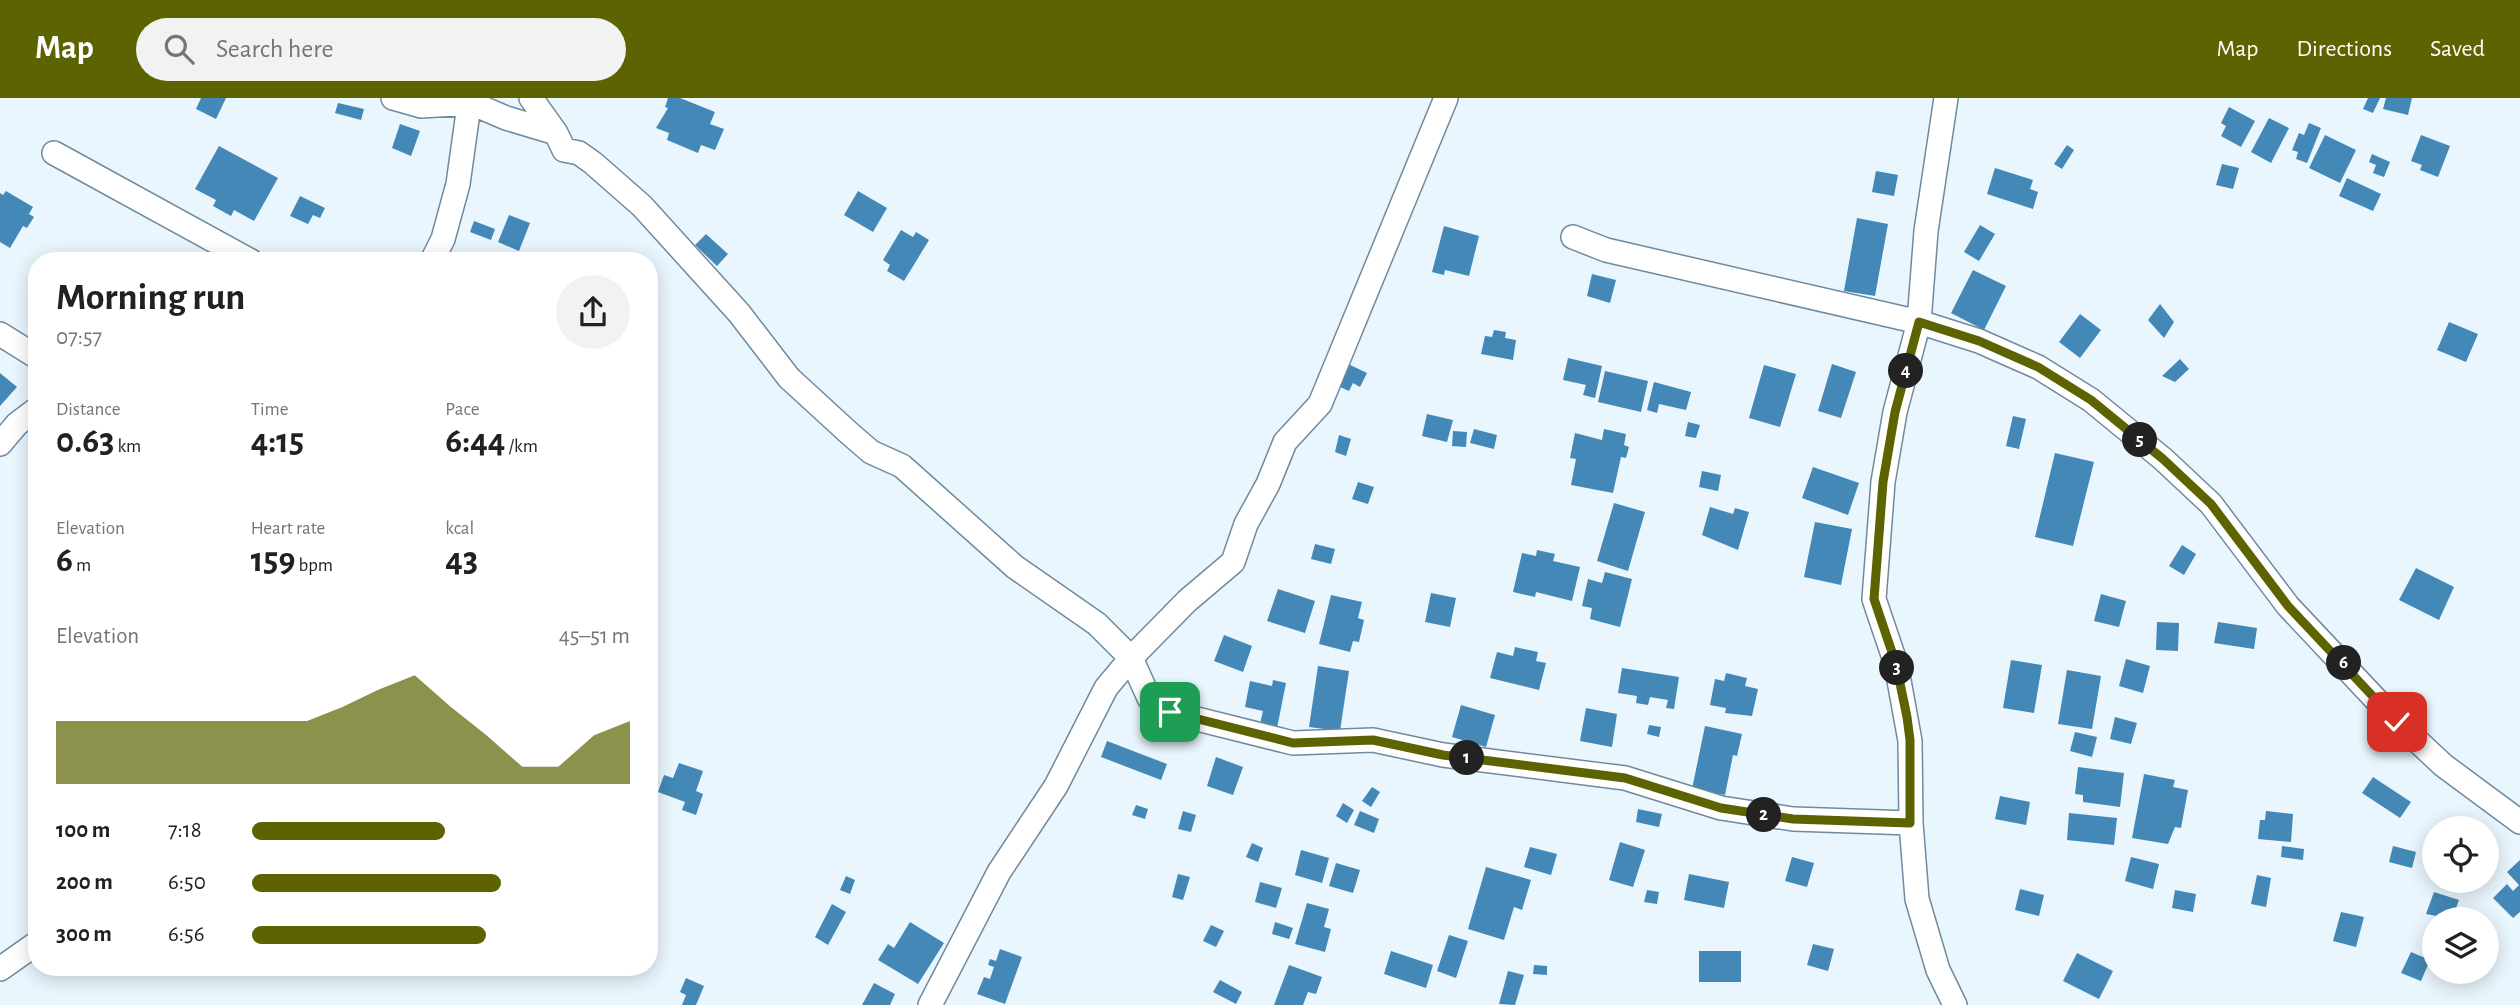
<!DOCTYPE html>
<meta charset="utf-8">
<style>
body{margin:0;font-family:"Alegreya Sans",sans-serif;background:#f2f2f2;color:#202124;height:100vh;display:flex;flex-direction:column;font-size:26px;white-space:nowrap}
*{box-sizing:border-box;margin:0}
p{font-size:23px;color:#757577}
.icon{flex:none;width:38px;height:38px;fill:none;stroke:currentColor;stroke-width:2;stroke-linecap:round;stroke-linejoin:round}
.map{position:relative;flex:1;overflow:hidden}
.drawer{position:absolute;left:28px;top:154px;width:630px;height:724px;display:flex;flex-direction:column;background:#fff;border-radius:28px;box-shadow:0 4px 18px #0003}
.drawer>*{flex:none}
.controls{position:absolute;left:2422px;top:718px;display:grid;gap:14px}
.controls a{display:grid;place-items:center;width:77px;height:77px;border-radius:50%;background:#fff;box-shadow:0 4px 18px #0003;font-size:35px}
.pin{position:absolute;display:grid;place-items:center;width:60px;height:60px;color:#fff;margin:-30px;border-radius:14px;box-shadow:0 4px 10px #0006}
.km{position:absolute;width:35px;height:35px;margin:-18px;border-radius:50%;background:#222;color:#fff;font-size:19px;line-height:35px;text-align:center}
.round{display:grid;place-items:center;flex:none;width:74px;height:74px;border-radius:37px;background:#f2f2f2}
.summary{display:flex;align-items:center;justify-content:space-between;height:119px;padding:0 28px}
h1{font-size:38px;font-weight:600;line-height:52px}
.stats{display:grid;grid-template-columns:repeat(3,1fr);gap:10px;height:119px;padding:7px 28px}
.stats div{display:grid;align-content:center}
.stats b{font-size:35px;font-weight:600}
.stats small{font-size:19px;font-weight:400}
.stats p{font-size:19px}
.chart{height:196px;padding:14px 28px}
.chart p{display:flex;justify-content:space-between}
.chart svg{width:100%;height:126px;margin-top:7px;fill:#5c6300;opacity:.7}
ul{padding:0 28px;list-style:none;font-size:23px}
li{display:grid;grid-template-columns:112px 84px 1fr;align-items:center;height:52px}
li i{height:18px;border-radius:9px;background:#5c6300}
header{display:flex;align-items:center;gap:42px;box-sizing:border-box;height:98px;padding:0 35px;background:#5c6300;color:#fff}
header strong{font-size:33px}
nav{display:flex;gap:38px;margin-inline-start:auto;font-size:24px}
.search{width:490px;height:63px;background:#f2f2f2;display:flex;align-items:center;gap:18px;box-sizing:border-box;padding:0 24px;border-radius:38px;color:#757577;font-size:26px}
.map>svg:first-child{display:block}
</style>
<header>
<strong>Map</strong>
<div class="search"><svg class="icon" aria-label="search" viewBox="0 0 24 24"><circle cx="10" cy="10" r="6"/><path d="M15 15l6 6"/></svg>Search here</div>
<nav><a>Map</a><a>Directions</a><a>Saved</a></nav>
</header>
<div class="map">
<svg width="2520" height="907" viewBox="0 0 2520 907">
<rect width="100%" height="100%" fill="#eaf6fe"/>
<path fill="#4388b6" d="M 201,0 L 226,0 L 216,21 L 196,11 Z
M 668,0 L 680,0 L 715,14 L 710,26 L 724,31 L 715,52 L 701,47 L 698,55 L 667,42 L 669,35 L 656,30 L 668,10 L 665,9 Z
M 2368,0 L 2380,0 L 2373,15 L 2363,11 Z
M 2386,0 L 2412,0 L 2408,17 L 2383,11 Z
M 338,5 L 364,11 L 361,22 L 335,15 Z
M 2229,9 L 2255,23 L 2241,49 L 2221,38 L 2226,28 L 2221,25 Z
M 2269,20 L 2289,30 L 2271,65 L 2251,54 Z
M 2309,25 L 2321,30 L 2307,65 L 2296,61 L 2298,54 L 2292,52 L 2299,35 L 2304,37 Z
M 400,26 L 420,33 L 411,58 L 392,50 Z
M 2325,37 L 2356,52 L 2340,85 L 2309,70 Z
M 2421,37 L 2450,48 L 2438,79 L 2420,72 L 2422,67 L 2411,63 Z
M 2067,47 L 2074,52 L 2062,71 L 2054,66 Z
M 219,48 L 278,80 L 254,123 L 234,112 L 231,118 L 213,108 L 216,102 L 195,91 Z
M 2372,56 L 2390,64 L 2384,79 L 2373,75 L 2376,67 L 2369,64 Z
M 2222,66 L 2239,70 L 2233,91 L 2216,87 Z
M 1995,70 L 2033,82 L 2030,91 L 2038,94 L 2033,111 L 1987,96 Z
M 1876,73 L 1898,77 L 1894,98 L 1872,94 Z
M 2347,80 L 2381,96 L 2373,113 L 2339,98 Z
M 6,93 L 33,109 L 29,116 L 34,119 L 27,130 L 23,128 L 10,150 L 0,144 L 0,95 L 3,97 Z
M 858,93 L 887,110 L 873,134 L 844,117 Z
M 300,98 L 325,110 L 320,120 L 313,117 L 308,126 L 290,118 Z
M 509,117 L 530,125 L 519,153 L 498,144 Z
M 1857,120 L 1888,126 L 1875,198 L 1844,193 Z
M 474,123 L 495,131 L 491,142 L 470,134 Z
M 1980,127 L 1995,136 L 1979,163 L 1964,154 Z
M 1444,128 L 1479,138 L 1469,178 L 1445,172 L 1444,177 L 1432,174 Z
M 901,132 L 913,139 L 916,134 L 929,142 L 904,183 L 887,173 L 890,167 L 883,162 Z
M 706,136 L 728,156 L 717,168 L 695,147 Z
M 1973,172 L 2006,188 L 1984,232 L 1951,215 Z
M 1592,176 L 1616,182 L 1610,205 L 1587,198 Z
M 2160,206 L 2174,224 L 2164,240 L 2148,222 Z
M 2080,216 L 2101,232 L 2080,260 L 2059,244 Z
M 2449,224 L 2478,236 L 2466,264 L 2437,252 Z
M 1494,232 L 1506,234 L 1505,240 L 1516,242 L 1513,262 L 1481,256 L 1485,238 L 1492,239 Z
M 1568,260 L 1602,268 L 1595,300 L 1583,297 L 1586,287 L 1563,282 Z
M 2180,261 L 2189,271 L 2175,284 L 2162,278 Z
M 1348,266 L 1367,275 L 1360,289 L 1353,285 L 1349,293 L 1338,288 Z
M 1832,266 L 1856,274 L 1841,320 L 1818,313 Z
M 1764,267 L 1796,276 L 1780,329 L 1749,320 Z
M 1605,273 L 1648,283 L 1641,314 L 1598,304 Z
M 0,275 L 17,289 L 0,308 Z
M 1654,284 L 1691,294 L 1686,312 L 1659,306 L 1657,315 L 1647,312 Z
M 1427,316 L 1453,322 L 1447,344 L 1422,338 Z
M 2013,318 L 2026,321 L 2019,351 L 2006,348 Z
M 1688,324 L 1700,327 L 1696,340 L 1685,338 Z
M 1474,331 L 1497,337 L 1494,351 L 1470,345 Z
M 1604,331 L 1626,336 L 1624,347 L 1629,349 L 1626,360 L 1621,359 L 1613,395 L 1571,387 L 1576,361 L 1570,360 L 1575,335 L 1602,342 Z
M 1453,333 L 1467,334 L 1466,349 L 1452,348 Z
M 1339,337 L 1351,341 L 1346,358 L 1335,354 Z
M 2055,355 L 2094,364 L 2073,448 L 2035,439 Z
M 1813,369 L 1859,385 L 1848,417 L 1802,400 Z
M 1702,373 L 1721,377 L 1718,393 L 1699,389 Z
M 1358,384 L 1374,389 L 1368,406 L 1352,401 Z
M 1614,405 L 1645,414 L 1628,473 L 1597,463 Z
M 1710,409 L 1733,416 L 1735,410 L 1749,414 L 1738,452 L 1702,437 Z
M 1815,424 L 1852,431 L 1841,487 L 1804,479 Z
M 1315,446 L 1335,451 L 1331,466 L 1311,461 Z
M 2182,447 L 2196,456 L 2184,477 L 2169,468 Z
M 1537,452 L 1555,456 L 1553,463 L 1580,469 L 1572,503 L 1536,494 L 1535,499 L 1513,494 L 1522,455 L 1536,458 Z
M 2416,470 L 2454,489 L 2439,522 L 2399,502 Z
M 1605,474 L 1632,481 L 1620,529 L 1590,521 L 1592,510 L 1582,508 L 1588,481 L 1602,485 Z
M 1278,491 L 1315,503 L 1305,535 L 1267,523 Z
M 1431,495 L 1456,500 L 1450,529 L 1425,524 Z
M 2101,496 L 2126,503 L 2119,529 L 2094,523 Z
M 1331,497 L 1362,504 L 1358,520 L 1364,522 L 1359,544 L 1353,543 L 1350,554 L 1319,546 Z
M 2157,524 L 2179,525 L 2178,553 L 2156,552 Z
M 2218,524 L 2257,530 L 2254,551 L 2214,545 Z
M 1224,537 L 1252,548 L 1243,574 L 1214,563 Z
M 1515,549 L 1538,554 L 1536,563 L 1546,565 L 1539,592 L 1490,580 L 1497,554 L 1513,558 Z
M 2126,561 L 2150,568 L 2143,595 L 2119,588 Z
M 2011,562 L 2042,567 L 2034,615 L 2003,610 Z
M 1318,568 L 1349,573 L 1340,633 L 1309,629 Z
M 1622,570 L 1679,579 L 1674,611 L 1666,610 L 1668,602 L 1650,599 L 1648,607 L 1636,605 L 1637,598 L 1618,595 Z
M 2067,572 L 2101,578 L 2092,631 L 2058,626 Z
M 1726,575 L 1747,580 L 1745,588 L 1758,591 L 1752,618 L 1725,615 L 1726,610 L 1710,607 L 1715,581 L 1724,583 Z
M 1273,582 L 1286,585 L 1277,630 L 1260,626 L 1263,613 L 1245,609 L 1250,583 L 1272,588 Z
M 1461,607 L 1495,617 L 1486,649 L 1452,639 Z
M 1586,610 L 1617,616 L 1612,649 L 1580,643 Z
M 2115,619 L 2137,625 L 2131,646 L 2110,641 Z
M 1649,627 L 1661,629 L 1659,639 L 1647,636 Z
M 1705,628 L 1742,636 L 1737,658 L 1733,657 L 1725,697 L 1692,691 Z
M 2075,634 L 2097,639 L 2092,659 L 2070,653 Z
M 1107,643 L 1167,666 L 1161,682 L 1101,659 Z
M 1216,659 L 1243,669 L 1233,697 L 1207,688 Z
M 679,665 L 703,673 L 696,693 L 703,696 L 696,717 L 682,712 L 685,704 L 658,694 L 664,677 L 673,680 Z
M 2078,669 L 2124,675 L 2120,709 L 2083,704 L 2083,697 L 2075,696 Z
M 2144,676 L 2175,682 L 2173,689 L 2188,692 L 2181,730 L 2175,729 L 2168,746 L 2132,740 Z
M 2373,679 L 2411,704 L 2400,720 L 2362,695 Z
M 1372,689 L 1380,694 L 1371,709 L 1362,703 Z
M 2000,698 L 2030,704 L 2026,727 L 1995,721 Z
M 1343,705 L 1354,712 L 1347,725 L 1336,718 Z
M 1136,707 L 1148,711 L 1145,721 L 1132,717 Z
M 1638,711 L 1662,716 L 1659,729 L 1636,724 Z
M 1183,713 L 1196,717 L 1191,734 L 1178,731 Z
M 1360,713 L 1379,721 L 1374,735 L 1354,727 Z
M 2266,713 L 2293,716 L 2291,744 L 2258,741 L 2260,722 L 2265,722 Z
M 2069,715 L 2117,720 L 2114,747 L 2067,742 Z
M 1620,744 L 1645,752 L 1633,789 L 1609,782 Z
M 1252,745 L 1263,750 L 1258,764 L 1246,759 Z
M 2282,748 L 2304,751 L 2303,762 L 2281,759 Z
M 2393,748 L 2416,754 L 2412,770 L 2389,764 Z
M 1530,749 L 1557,756 L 1551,777 L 1524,769 Z
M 1301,752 L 1329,760 L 1322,785 L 1295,777 Z
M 1792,759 L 1814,765 L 1807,789 L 1785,783 Z
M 2131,759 L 2159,766 L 2153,791 L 2125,783 Z
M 2520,762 L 2520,814 L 2513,820 L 2493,800 L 2507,786 L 2513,793 L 2519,787 L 2507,774 Z
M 1336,765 L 1360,772 L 1353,795 L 1329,788 Z
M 1486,769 L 1531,782 L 1522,812 L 1514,809 L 1504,842 L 1468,831 Z
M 1178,776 L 1190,779 L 1183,802 L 1172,799 Z
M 1689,776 L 1729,784 L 1724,810 L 1684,802 Z
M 2257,777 L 2271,780 L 2266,809 L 2251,806 Z
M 846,778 L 855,782 L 850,796 L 840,792 Z
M 1260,784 L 1282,790 L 1276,810 L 1255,804 Z
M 2020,791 L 2044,797 L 2039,818 L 2015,812 Z
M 1647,792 L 1659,794 L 1657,806 L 1644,804 Z
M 2175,792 L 2196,796 L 2193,814 L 2172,810 Z
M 2434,794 L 2459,802 L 2452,821 L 2426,816 Z
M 1307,805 L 1329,811 L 1324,829 L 1331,831 L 1325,854 L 1295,846 Z
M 832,806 L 846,814 L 828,847 L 815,839 Z
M 2341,814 L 2364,819 L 2356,849 L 2333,843 Z
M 910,824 L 944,845 L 918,886 L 878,862 L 888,846 L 894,850 Z
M 1275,824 L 1293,830 L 1289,841 L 1272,836 Z
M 1211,827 L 1224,833 L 1216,849 L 1203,843 Z
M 1449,837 L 1468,843 L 1456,880 L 1437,873 Z
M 1813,846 L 1834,851 L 1828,873 L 1807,867 Z
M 1000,851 L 1022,859 L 1005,906 L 977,896 L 984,879 L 990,881 L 994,869 L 988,867 L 990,861 L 996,863 Z
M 1391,853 L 1433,867 L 1426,890 L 1384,876 Z
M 1699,853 L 1741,853 L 1741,884 L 1699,884 Z
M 2411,854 L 2430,862 L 2421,883 L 2401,875 Z
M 2077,855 L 2113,873 L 2099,901 L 2063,883 Z
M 1289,867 L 1322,879 L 1316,896 L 1308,894 L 1303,907 L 1274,907 Z
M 1534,867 L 1547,868 L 1547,877 L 1533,876 Z
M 1508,873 L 1524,877 L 1515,907 L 1499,906 Z
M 686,880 L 704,888 L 696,907 L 682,907 L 686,897 L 680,894 Z
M 1220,882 L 1242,894 L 1236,906 L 1213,894 Z
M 874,885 L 895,896 L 890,907 L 862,907 Z"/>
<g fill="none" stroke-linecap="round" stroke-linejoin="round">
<g stroke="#6f8a9e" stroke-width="26">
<path id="street" d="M 393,0 L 421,8 L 471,5 L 506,20 L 556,35 L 564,52 L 579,55 L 593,65 L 642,108 L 739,215 L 789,280 L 849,335 L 871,354 L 902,368 L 1015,469 L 1097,526 L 1131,560 L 1149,600 L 1169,614 L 1293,645 L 1373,642 L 1443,657 L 1625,680 L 1721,710 L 1793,721 L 1911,725
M 531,0 L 556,35
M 1946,0 L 1926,133 L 1919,224 L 1895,314 L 1883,384 L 1874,501 L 1896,566 L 1910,643 L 1911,725 L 1917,801 L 1938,872 L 1955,907
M 54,55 L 251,163
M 1573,139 L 1606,152 L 1919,224 L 1979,243 L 2038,269 L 2091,302 L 2163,361 L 2211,406 L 2288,508 L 2397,624 L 2443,667 L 2520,724
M 432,163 L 443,141 L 458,86 L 470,0
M 0,236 L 37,259
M 0,346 L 17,326 L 37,311
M 0,871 L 37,845
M 930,907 L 999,774 L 1056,688 L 1106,590 L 1131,560 L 1187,503 L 1233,464 L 1246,426 L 1268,386 L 1285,344 L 1320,306 L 1446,0"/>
</g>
<use href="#street" stroke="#fff" stroke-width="23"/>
</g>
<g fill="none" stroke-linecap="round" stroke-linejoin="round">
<g stroke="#fff" stroke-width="14">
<path id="route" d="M 1170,614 L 1293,645 L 1373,642 L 1443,657 L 1625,680 L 1721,710 L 1793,721 L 1910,725 L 1910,642 L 1907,619 L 1896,566 L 1874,501 L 1883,384 L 1895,314 L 1919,224 L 1979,243 L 2038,269 L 2091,302 L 2163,361 L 2211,406 L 2288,508 L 2397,624"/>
</g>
<use href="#route" stroke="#5c6300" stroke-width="9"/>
</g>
</svg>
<div class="controls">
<a><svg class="icon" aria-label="locate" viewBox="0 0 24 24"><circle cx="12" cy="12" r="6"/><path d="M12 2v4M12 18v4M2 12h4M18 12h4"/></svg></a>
<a><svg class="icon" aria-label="layers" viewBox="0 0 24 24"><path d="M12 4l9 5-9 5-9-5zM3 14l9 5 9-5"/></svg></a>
</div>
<div class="pin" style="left:1170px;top:614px;background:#1e9e55"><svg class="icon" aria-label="arrive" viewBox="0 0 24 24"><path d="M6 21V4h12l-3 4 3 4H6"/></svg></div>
<div class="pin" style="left:2397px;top:624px;background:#d93025"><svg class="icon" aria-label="check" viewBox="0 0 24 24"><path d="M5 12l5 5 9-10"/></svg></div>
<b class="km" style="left:1467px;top:660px">1</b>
<b class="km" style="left:1764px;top:717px">2</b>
<b class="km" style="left:1897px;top:570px">3</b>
<b class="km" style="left:1906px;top:273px">4</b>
<b class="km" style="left:2140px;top:342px">5</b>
<b class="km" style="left:2344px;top:565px">6</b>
<section class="drawer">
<div class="summary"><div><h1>Morning run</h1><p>07:57</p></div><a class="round"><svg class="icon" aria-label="share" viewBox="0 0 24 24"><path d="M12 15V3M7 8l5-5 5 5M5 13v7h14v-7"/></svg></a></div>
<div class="stats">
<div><p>Distance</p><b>0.63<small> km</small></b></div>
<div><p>Time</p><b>4:15</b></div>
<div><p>Pace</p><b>6:44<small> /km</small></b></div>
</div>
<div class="stats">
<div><p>Elevation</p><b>6<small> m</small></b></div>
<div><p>Heart rate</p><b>159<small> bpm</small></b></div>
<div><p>kcal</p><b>43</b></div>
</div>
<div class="chart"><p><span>Elevation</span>45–51 m</p>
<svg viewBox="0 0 160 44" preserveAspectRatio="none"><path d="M0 44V22L10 22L20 22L30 22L40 22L50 22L60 22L70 22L80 17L90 11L100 6L110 17L120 27L130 38L140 38L150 27L160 22V44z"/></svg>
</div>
<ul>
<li><b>100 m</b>7:18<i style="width:51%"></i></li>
<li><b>200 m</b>6:50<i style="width:66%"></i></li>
<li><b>300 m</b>6:56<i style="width:62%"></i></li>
</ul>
</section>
</div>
